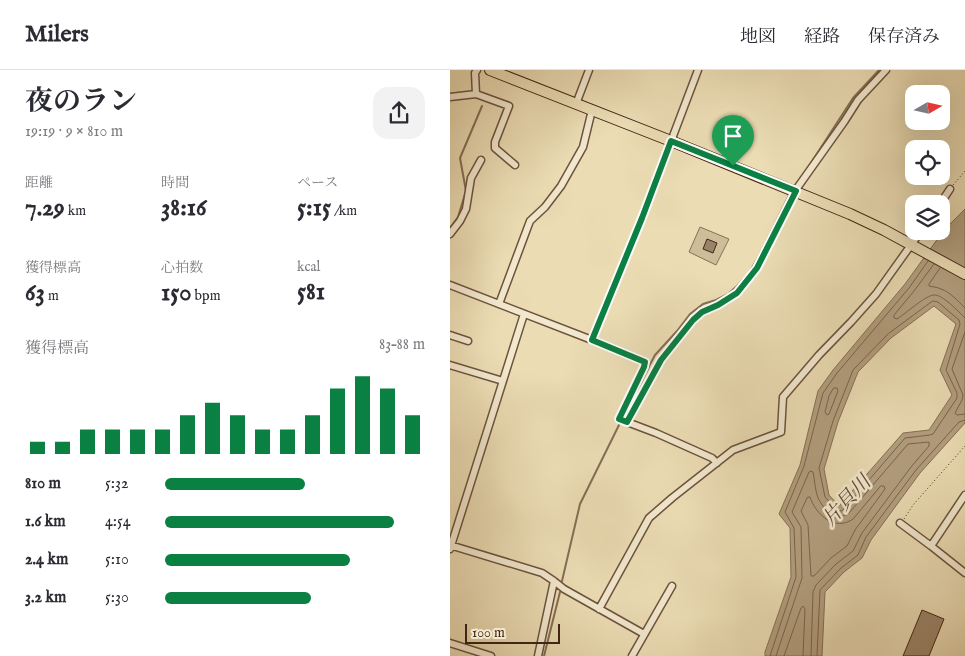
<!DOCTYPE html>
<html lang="ja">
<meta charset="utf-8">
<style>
body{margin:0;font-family:"IM FELL English","Noto Serif JP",serif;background:#f2f2f3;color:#2b2b33;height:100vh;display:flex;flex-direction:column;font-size:19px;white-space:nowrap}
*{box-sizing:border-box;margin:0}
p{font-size:16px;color:#7c7c81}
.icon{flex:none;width:28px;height:28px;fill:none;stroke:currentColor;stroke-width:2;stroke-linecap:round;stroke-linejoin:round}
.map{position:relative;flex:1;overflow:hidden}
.side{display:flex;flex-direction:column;background:#fff;width:450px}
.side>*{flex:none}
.needle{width:32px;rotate:81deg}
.buttons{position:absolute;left:455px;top:15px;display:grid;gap:10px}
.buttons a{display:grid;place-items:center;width:45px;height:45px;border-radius:10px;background:#fff;box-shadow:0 5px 20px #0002;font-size:25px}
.scale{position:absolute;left:15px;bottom:12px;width:95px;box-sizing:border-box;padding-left:5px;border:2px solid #422515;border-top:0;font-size:14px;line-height:18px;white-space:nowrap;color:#422515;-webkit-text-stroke:4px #f2e8ce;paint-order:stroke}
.pin{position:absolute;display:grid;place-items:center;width:42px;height:42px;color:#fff;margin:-51px -21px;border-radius:50% 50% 50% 0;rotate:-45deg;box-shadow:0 0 5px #0007}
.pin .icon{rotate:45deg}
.round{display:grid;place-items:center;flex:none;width:52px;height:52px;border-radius:15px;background:#f2f2f3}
.overview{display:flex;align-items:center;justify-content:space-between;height:85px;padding:0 25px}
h1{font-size:28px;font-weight:700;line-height:38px}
.stats{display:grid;grid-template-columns:repeat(3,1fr);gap:8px;height:85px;padding:5px 25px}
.stats div{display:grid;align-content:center}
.stats b{font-size:25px;font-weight:700}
.stats small{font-size:14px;font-weight:400}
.stats p{font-size:14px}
.chart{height:140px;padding:10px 25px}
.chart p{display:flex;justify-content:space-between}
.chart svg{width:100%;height:90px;margin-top:5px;stroke:#0b8043;stroke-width:6}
ul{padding:0 25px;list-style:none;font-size:16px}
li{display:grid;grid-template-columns:80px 60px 1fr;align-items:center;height:38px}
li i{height:12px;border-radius:6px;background:#0b8043}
header{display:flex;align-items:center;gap:30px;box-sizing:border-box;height:70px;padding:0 25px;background:#fff;border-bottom:1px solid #e1e1e2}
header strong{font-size:24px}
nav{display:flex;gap:28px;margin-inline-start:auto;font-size:18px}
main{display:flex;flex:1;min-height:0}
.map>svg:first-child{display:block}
</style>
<header>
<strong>Milers</strong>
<nav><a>地図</a><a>経路</a><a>保存済み</a></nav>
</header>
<main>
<section class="side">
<div class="overview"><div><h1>夜のラン</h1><p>19:19 · 9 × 810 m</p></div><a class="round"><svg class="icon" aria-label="share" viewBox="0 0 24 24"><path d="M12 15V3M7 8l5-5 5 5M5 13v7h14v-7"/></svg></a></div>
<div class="stats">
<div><p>距離</p><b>7.29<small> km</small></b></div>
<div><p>時間</p><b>38:16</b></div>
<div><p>ペース</p><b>5:15<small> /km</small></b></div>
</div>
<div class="stats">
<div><p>獲得標高</p><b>63<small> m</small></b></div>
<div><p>心拍数</p><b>150<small> bpm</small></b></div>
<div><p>kcal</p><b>581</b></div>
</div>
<div class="chart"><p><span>獲得標高</span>83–88 m</p>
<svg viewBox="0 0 160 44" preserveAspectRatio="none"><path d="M5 44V38M15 44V38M25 44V32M35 44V32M45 44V32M55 44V32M65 44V25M75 44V19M85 44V25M95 44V32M105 44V32M115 44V25M125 44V12M135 44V6M145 44V12M155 44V25"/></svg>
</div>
<ul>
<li><b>810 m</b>5:32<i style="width:54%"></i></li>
<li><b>1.6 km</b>4:54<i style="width:88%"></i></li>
<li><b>2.4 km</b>5:10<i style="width:71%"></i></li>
<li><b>3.2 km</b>5:30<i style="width:56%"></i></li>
</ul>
</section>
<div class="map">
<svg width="515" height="586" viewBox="0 0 515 586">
<rect width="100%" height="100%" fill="#ebdcb4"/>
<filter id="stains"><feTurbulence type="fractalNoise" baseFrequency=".004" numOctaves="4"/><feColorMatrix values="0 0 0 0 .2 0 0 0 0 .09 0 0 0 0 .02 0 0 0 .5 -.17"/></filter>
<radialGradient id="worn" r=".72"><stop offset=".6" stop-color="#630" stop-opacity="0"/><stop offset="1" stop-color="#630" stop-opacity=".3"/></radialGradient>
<path fill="#cebd99" stroke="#887157" d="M 250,157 L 279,169 L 266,195 L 239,182 Z"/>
<path fill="#b29e7e" stroke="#856e54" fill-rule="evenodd" d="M 515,139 L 515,353 L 470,403 L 421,470 L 412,488 L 394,502 L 375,522 L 373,565 L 372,586 L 315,586 L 315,582 L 341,507 L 340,458 L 329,444 L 350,395 L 368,321 L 383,300 L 455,214 L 494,160 ZM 484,236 L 506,254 L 490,300 L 502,325 L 479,360 L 453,363 L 389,436 L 379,425 L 374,399 L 388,352 L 408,302 L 441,268 Z"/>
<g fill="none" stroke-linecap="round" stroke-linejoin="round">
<path stroke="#7a624a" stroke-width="1" d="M 484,194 L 464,221 L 444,245 L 444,248 L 447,249 C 455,244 476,225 484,225 C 492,224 509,242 515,248
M 490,198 L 479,214 L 479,216 C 483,217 487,217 491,219 C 500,222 508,231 515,238
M 483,231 L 488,232 L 509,250 L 510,254 L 496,300 L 507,323 L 507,328 L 483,364 L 480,365 L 455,368 L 394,439 L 391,441 L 387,440 L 375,427 L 369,398 L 383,351 L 403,300 L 438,264 Z
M 515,262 L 502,299 L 513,325 L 512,330 L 505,343 L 507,345 L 515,344
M 384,318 L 387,318 L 388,321 L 379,344 L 377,345 L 375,342 L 379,326 Z
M 431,416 L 434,416 L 435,419 L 405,460 L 397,476 L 381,488 L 364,506 L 361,506 L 358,455 L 351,441 L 357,428 L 358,427 L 360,427 C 366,445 385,462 403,449 Z
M 320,586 L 346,507 L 344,458 L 335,442 L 354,396 L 373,323 L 387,303 L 459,218 L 478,191
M 326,586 L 352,508 L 351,457 L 342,442 L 359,402 L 361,401 L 363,402 C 365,411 365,422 369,430 C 375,441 387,452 399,443 L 458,374 L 479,372 L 479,376 L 461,397 L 412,463 L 403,481 L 386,494 L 366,515 L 363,522 L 361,586
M 334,586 L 351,538 L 353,536 L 355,539 L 353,586
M 367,586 L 370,520 L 391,498 L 408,485 L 416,467 L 466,400 L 509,352 L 515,350"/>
<path stroke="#856e54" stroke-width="2" d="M 357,99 L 403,28 L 429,0
M 0,158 L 8,147 L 16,121 L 10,88 L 32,36
M 186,321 L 205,285 L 227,261 L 240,244 L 253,234 L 266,230 L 278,224 L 287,216 L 299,203 L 307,189 L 334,137
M 112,511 L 130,434 L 170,353
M 94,586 L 110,522"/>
</g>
<path fill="#9a8468" stroke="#422515" d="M 257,169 L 267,173 L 263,183 L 253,179 Z
M 472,540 L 494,549 L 479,586 L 453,586 Z"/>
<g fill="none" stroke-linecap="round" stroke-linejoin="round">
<g stroke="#6c533d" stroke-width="9">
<path id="minor" d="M 26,24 L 59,36 L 45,72 L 45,78 L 65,95
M 0,27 L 26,24 L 25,3 L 27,0
M 126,34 L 139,0
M 490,134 L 500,119
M 0,164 L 10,151 L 16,139 L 21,108 L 31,90
M 0,215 L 142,270 L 195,292 L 195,297 L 169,349 L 177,352
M 49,234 L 80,151 L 95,137 L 111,116 L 133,77 L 142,40
M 0,265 L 18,271
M 142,270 L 192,148 L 248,0
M 0,295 L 53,311
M 267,393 L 262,388 L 206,363 L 177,352 L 211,290 L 243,250 L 252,242 L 268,235 L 287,223 L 307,198 L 345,121 L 394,52 L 408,30 L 436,0
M 515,425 L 481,476 L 515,503
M 450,453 L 481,476
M 0,475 L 92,503 L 104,511 L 114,519 L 194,564
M 0,479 L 74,244
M 149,539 L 199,448 L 222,428 L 283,380 L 331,362 L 333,327 L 369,285 L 401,252 L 426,224 L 471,161
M 0,573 L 41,586
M 88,586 L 104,511
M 182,586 L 222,516"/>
</g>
<g stroke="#422515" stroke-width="12">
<path id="primary" d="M 40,0 L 221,71 L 400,144 L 434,160 L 515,204"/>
</g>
<path stroke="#422515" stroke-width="1" stroke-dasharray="1 2.5" stroke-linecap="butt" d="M 503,115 L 515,101
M 454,449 L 463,435 L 515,376"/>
<use href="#minor" stroke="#f2e8ce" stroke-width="6"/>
<use href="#primary" stroke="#ebdcb4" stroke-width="10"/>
</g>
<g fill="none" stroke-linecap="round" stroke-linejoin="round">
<g stroke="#fff" stroke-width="10">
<path id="route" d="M 221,71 L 346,121 L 307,198 L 287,223 L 268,235 L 252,242 L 243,250 L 211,290 L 177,352 L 169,349 L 194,297 L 195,292 L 142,270 L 192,148 Z"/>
</g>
<use href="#route" stroke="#0b8043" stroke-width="6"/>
</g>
<g text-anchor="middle" stroke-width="5" stroke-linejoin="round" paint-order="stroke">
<g font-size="20" font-style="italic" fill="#644934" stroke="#f2e8ce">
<text transform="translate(396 430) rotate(-47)" y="7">片貝川</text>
</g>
</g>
<rect width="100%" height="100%" filter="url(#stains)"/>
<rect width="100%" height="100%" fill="url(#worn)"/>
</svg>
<div class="buttons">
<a><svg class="needle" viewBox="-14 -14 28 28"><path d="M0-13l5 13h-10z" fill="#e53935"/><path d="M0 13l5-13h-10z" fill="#7c7c81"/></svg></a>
<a><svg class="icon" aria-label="locate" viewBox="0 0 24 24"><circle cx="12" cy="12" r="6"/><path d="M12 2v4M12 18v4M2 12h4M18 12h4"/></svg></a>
<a><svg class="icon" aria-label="layers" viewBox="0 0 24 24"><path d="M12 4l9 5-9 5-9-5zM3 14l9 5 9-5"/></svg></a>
</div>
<div class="scale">100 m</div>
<div class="pin" style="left:283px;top:96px;background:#1e9e55"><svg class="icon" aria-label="arrive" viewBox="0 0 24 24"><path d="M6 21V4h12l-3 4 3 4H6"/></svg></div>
</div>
</main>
